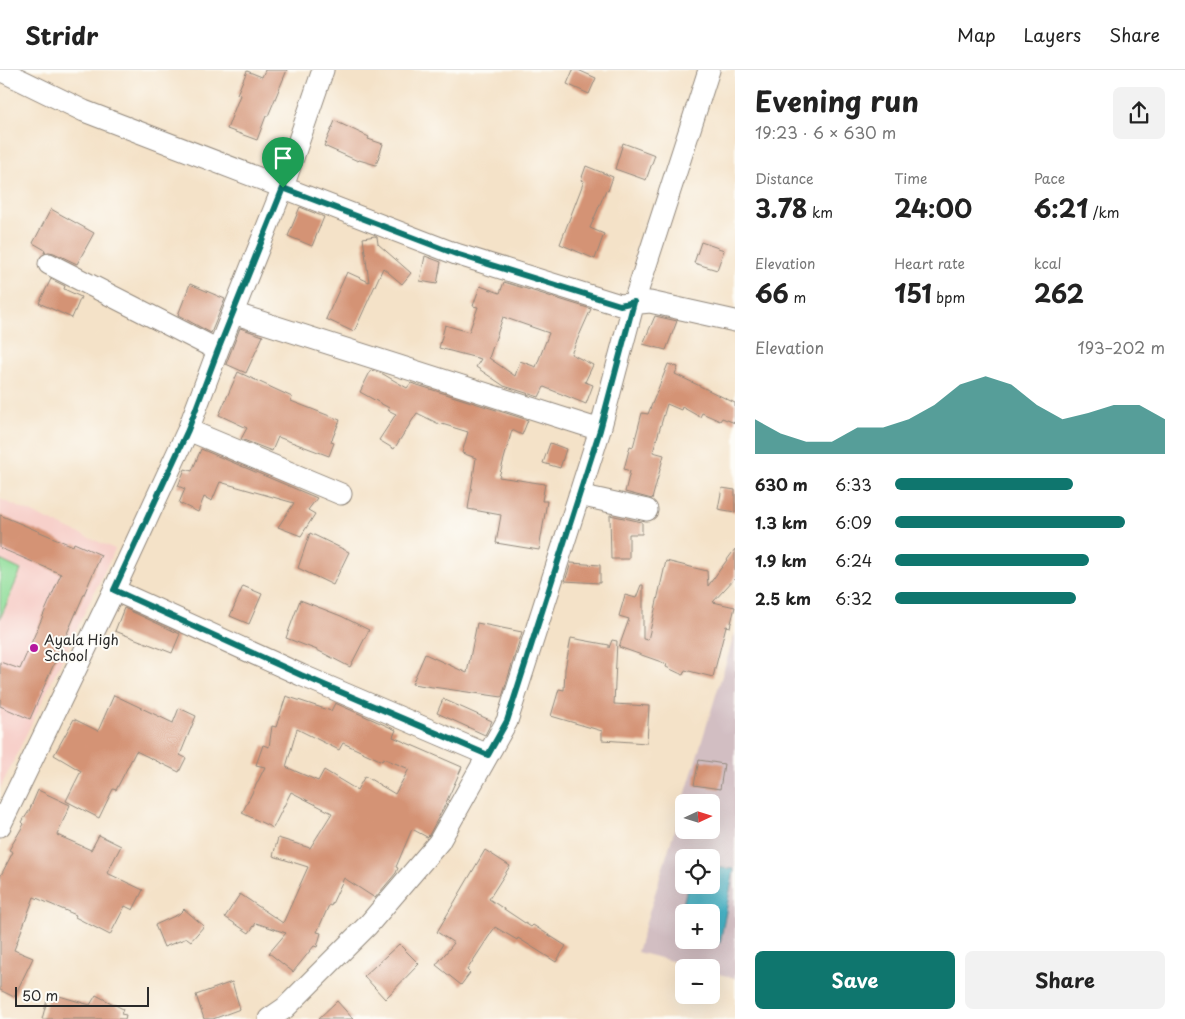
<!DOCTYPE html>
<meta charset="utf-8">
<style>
body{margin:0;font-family:"Playpen Sans",sans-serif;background:#f2f2f2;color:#222;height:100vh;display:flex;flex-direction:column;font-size:19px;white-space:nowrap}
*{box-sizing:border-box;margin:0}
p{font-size:16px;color:#767676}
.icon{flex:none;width:28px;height:28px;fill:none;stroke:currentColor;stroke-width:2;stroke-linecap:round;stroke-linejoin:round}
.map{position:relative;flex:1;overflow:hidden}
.sheet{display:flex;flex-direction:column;background:#fff;width:450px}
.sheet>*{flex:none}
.needle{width:32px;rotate:86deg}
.controls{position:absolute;left:675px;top:724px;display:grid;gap:10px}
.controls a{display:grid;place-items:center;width:45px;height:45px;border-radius:8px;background:#fff;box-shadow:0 5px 20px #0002;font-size:25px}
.scale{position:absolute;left:15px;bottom:12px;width:134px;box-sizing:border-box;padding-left:5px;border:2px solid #2b2b2b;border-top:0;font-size:14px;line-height:18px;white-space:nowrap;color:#2b2b2b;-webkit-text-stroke:4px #fdfcf7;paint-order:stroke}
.pin{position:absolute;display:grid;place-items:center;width:42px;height:42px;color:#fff;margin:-51px -21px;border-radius:50% 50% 50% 0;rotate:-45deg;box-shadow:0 0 5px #0007}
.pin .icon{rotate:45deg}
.round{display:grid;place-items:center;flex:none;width:52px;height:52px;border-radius:8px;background:#f2f2f2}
.summary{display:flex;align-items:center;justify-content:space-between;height:85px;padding:0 20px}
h1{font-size:28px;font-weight:700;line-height:38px}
.metrics{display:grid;grid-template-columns:repeat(3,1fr);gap:8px;height:85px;padding:5px 20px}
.metrics div{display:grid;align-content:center}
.metrics b{font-size:25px;font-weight:700}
.metrics small{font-size:14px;font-weight:400}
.metrics p{font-size:14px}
.chart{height:140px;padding:10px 20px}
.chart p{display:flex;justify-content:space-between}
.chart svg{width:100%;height:90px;margin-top:5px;fill:#0f766e;opacity:.7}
.action{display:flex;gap:10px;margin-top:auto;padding:10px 20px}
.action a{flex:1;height:58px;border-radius:8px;background:#0f766e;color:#fff;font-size:20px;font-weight:700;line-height:58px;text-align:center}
.action a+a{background:#f2f2f2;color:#222}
ul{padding:0 20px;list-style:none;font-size:16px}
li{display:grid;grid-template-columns:80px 60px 1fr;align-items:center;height:38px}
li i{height:12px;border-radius:6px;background:#0f766e}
header{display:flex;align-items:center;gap:30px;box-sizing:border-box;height:70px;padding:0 25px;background:#fff;border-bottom:1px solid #e0e0e0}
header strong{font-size:24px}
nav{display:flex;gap:28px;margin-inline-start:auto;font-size:18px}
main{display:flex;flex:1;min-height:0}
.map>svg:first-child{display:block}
</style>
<header>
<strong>Stridr</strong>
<nav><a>Map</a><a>Layers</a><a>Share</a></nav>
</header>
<main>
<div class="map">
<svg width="735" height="949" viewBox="0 0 735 949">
<rect width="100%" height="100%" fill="#fdfcf7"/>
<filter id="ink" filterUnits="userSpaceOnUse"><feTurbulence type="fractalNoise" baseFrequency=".02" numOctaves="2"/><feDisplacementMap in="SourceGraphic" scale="10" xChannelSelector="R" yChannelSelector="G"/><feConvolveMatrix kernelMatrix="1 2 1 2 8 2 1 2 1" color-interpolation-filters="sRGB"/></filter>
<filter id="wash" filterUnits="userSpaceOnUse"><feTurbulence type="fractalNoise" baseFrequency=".0096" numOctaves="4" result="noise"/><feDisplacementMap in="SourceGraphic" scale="20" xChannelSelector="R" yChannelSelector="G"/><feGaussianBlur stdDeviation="1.12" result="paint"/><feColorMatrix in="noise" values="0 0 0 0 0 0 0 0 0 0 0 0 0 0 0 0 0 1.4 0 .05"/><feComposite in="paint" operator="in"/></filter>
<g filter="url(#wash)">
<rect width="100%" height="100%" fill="#f4e2c8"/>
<path fill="#f7d0ca" d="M 0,429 L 115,479 L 0,719 Z"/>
<path fill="#d2bec2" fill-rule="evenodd" d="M 735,563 L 735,908 L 711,902 L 711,898 L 695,897 L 637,882 ZM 684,732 L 711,732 L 711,760 L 684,760 ZM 684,788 L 711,788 L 711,815 L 684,815 ZM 684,842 L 711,842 L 711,870 L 684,870 Z"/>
<path fill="#92de9b" stroke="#5e8463" d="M 0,490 L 21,500 L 0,549 Z"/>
<path fill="#47b2c5" stroke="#396e78" d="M 711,797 L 734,799 L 720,873 L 704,870 L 711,870 L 711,842 L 684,842 L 684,866 L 675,865 L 688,815 L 711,815 Z"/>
<g id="blocks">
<path fill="#d49374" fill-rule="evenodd" d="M 265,0 L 287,0 L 268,46 L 266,46 L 257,70 L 227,59 L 240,25 L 237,24 L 247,1 L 262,7 Z
M 573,0 L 578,0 L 596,8 L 589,24 L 567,14 Z
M 335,51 L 369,67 L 368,69 L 383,74 L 376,95 L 359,90 L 358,91 L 324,76 Z
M 623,73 L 655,85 L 646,110 L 615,99 Z
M 586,96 L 613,107 L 608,121 L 606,120 L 590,158 L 604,164 L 595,189 L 560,174 L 584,111 L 581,110 Z
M 300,137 L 324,147 L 312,176 L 288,166 Z
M 51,139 L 94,163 L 77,194 L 54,183 L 49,182 L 44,183 L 45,180 L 33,173 Z
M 375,166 L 377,167 L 378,174 L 411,203 L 402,214 L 383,198 L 354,262 L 326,249 L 347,202 L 369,212 L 363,168 Z
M 701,172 L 724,180 L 717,200 L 694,193 Z
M 425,186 L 441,192 L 437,214 L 420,211 Z
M 51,209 L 65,216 L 64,219 L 81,227 L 72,248 L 39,233 Z
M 504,212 L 591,239 L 571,284 L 593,295 L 585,312 L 593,315 L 586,334 L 544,317 L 539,327 L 504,316 L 476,297 L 481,289 L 439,278 L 445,255 L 469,262 L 478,237 L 473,236 L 480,216 L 500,223 ZM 503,247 L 549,263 L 536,297 L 520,291 L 515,306 L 489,288 Z
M 190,214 L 225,229 L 211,263 L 178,245 Z
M 655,246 L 677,251 L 666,280 L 643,274 Z
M 240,258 L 263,266 L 246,303 L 226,294 Z
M 668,294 L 678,297 L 675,304 L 735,333 L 735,353 L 722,348 L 720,351 L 702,343 L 700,347 L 682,337 L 681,340 L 667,334 L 653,382 L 664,385 L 652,429 L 625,422 L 630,401 L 624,399 L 630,376 L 633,377 L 642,343 L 648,344 Z
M 371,300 L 383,304 L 407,318 L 411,313 L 528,350 L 522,365 L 512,360 L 499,407 L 545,414 L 542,431 L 547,431 L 539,480 L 496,473 L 501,445 L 468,439 L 476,388 L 462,383 L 468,362 L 442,354 L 441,355 L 417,343 L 394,379 L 379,370 L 396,344 L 388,340 L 389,338 L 360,322 Z
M 238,302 L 292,327 L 291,331 L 340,350 L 331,372 L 334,373 L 329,386 L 278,367 L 272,381 L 241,369 L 247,358 L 219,345 Z
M 550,373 L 566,379 L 560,398 L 543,393 Z
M 201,379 L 317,428 L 308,440 L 315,444 L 301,466 L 278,457 L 294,433 L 220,412 L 212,431 L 204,427 L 198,442 L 179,433 L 185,419 L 178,416 L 185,399 L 192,401 Z
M 722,418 L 735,420 L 735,442 L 718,439 Z
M 0,445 L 73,476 L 74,473 L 101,485 L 30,649 L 0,636 L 0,592 L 20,599 L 61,504 L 0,478 Z
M 610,445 L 642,452 L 642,464 L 629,464 L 629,489 L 611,489 Z
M 310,463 L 349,482 L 333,515 L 298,498 Z
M 735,479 L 735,508 L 713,532 L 735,537 L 730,557 L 726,556 L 713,607 L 685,600 L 683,605 L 666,597 L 667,594 L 619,577 L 629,549 L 619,546 L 625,525 L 636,528 L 641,515 L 643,515 L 643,569 L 648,570 L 666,491 L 707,501 L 708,516 Z
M 571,493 L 600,495 L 600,513 L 565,511 Z
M 243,516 L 262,524 L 249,554 L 230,546 Z
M 300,530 L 341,546 L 369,560 L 350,597 L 317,580 L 286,568 Z
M 124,538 L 180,564 L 172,583 L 115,561 Z
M 477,553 L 522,562 L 502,627 L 412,614 L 425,584 L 467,603 Z
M 571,568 L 609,575 L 609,578 L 612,570 L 617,571 L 614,634 L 649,636 L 647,673 L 602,670 L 602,661 L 551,646 L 559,619 L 564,620 L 565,599 Z
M 114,625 L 173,653 L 179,638 L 196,646 L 180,685 L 186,688 L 179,702 L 136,681 L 116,720 L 113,719 L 99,748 L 66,731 L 81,701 L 54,685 L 74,649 L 98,661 Z
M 286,626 L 331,641 L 335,633 L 396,660 L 393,667 L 462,697 L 444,737 L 429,765 L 427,767 L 412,759 L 396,797 L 398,798 L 396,803 L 375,828 L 344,808 L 331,836 L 329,835 L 317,862 L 321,863 L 317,877 L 314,876 L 293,902 L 269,883 L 286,863 L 256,853 L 249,863 L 225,847 L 240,824 L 283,853 L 308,797 L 273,786 L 278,768 L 310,778 L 332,743 L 291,722 L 273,758 L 242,743 L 265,697 L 256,695 L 263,675 L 269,677 L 272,656 L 276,657 ZM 297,659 L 339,680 L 343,673 L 382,691 L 383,688 L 409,699 L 395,724 L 365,706 L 357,720 L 324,700 L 318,711 L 286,697 Z
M 443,629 L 492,651 L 485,665 L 437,643 Z
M 699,690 L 724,694 L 720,719 L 694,715 Z
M 38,720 L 70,735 L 57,765 L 91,780 L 99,765 L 121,776 L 107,803 L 143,820 L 133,840 L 125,836 L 110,865 L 75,847 L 76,845 L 34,827 L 14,880 L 33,888 L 14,927 L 0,920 L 0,807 L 13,782 L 9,780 L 24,754 L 22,752 L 29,741 Z
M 485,780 L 510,796 L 489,829 L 531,857 L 533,855 L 566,876 L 556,892 L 518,868 L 517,870 L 495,857 L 467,900 L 470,903 L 461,915 L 436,895 L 454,873 L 437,862 Z
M 184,839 L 204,856 L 191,871 L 187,868 L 164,877 L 155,855 L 179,844 Z
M 399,874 L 419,894 L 385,929 L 364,906 Z
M 232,912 L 240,939 L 213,949 L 204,949 L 196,925 Z
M 49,923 L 90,935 L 96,925 L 123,939 L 121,944 L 126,945 L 125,949 L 42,949 Z
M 337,931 L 353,949 L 318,949 Z"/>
</g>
</g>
<g filter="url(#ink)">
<use href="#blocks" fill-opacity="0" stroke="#90867a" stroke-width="1"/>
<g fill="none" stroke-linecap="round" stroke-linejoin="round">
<g stroke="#90867a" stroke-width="23">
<path id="minor" d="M 0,0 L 84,41 L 456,184 L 620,235 L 650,232 L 735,251
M 49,194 L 218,280
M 233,243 L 600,360
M 188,360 L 341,424
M 579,425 L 647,440
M 114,520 L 301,605 L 488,685
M 0,756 L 114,520 L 188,360 L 218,280 L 283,117 L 323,0
M 269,949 L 285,938 L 368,855 L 439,772 L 507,651 L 600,360 L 634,232 L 709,0"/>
</g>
<use href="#minor" stroke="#fff" stroke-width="21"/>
</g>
</g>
<g fill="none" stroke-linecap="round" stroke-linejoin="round" filter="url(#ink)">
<g stroke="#fff" stroke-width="10">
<path id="route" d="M 283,118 L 456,184 L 620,235 L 634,232 L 600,360 L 507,651 L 488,685 L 301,605 L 114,520 L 188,360 L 218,280 Z"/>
</g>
<use href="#route" stroke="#0f766e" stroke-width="6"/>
</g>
<circle fill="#b5179e" stroke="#fdfcf7" stroke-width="2" cx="34" cy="578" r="5"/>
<g text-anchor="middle" stroke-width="4" stroke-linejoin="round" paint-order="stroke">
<g font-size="14" fill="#2b2b2b" stroke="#fdfcf7" text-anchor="start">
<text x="44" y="575">Ayala High<tspan x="44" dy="16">School</tspan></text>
</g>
</g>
</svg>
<div class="controls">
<a><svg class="needle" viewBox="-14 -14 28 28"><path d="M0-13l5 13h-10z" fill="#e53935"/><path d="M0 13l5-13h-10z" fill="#767676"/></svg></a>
<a><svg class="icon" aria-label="locate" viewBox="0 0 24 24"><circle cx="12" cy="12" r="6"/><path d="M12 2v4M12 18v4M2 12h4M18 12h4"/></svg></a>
<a>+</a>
<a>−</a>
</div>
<div class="scale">50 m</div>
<div class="pin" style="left:283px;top:118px;background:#1e9e55"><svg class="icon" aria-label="arrive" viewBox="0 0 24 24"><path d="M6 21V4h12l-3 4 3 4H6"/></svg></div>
</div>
<section class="sheet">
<div class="summary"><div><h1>Evening run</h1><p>19:23 · 6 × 630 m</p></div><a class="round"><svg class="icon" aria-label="share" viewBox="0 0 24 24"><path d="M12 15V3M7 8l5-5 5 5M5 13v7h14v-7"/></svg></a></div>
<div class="metrics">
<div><p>Distance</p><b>3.78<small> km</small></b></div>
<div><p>Time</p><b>24:00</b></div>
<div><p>Pace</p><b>6:21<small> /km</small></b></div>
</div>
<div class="metrics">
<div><p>Elevation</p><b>66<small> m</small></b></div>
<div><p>Heart rate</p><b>151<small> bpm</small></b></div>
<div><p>kcal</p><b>262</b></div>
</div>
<div class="chart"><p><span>Elevation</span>193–202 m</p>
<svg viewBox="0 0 160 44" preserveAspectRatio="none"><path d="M0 44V27L10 34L20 38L30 38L40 31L50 31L60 27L70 20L80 10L90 6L100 10L110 20L120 27L130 24L140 20L150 20L160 27V44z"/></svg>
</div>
<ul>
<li><b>630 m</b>6:33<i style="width:66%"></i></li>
<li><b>1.3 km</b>6:09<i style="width:85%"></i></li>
<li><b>1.9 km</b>6:24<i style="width:72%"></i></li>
<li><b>2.5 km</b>6:32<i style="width:67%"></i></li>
</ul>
<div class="action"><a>Save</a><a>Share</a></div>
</section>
</main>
